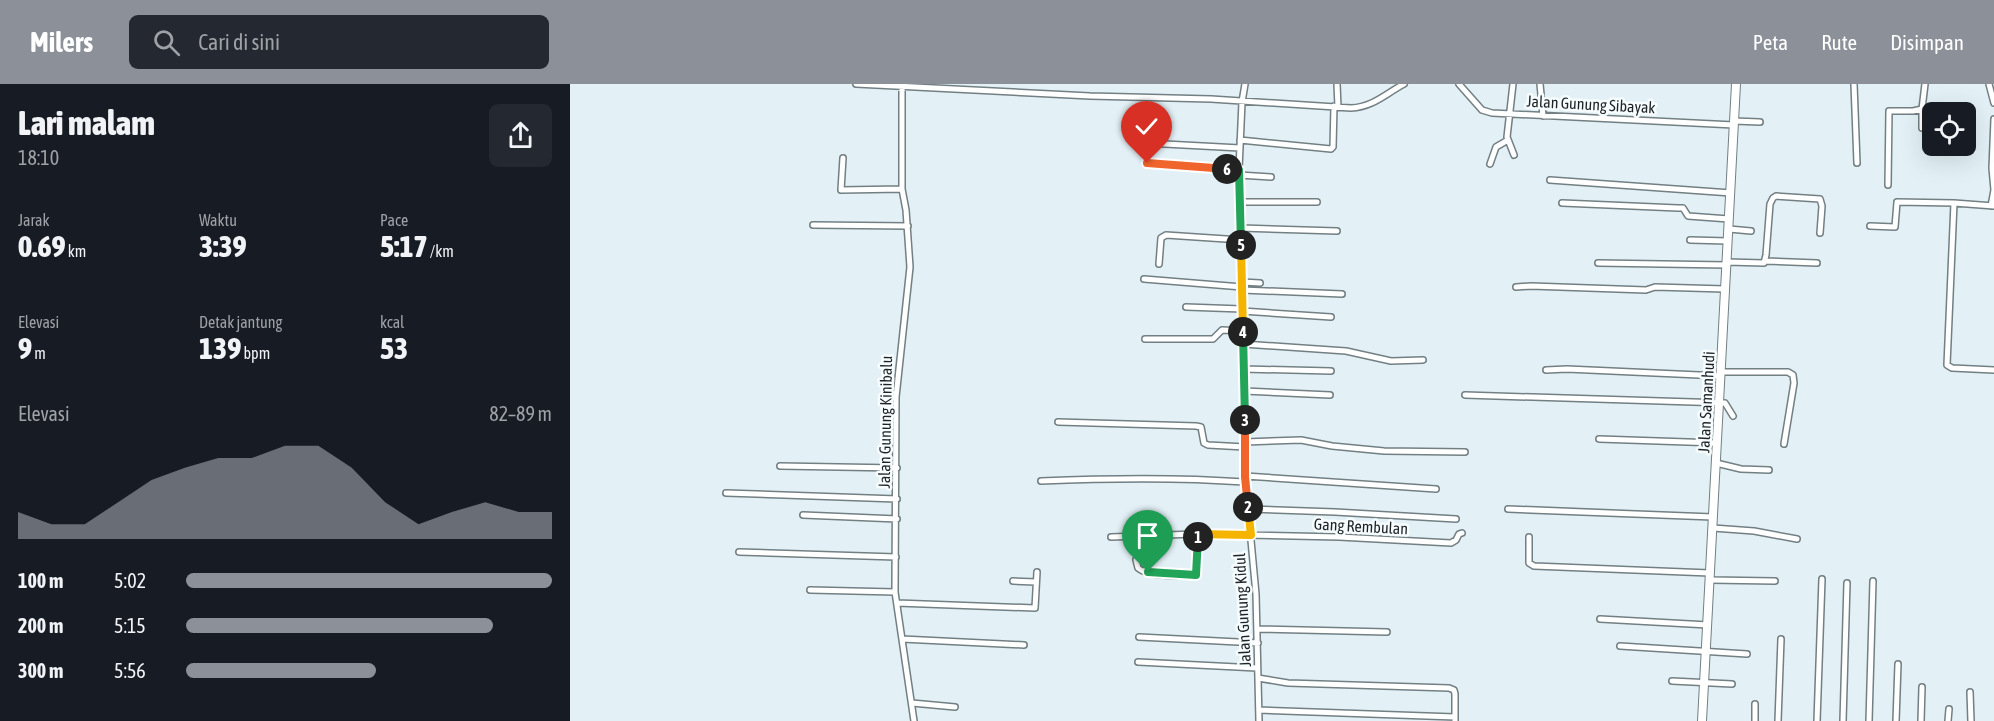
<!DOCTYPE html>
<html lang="id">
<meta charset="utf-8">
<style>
body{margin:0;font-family:"Asap Condensed",sans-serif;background:#242831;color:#f1f3f6;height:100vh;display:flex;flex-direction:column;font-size:22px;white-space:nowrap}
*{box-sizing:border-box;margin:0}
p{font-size:20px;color:#9ea1a6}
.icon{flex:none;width:33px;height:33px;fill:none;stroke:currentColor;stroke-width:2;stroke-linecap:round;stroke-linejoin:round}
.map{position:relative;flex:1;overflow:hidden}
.panel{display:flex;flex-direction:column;background:#171b24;width:570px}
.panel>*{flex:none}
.buttons{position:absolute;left:1352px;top:18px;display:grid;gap:12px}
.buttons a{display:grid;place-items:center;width:54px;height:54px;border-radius:9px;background:#171b24;box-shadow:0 6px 24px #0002;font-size:30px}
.pin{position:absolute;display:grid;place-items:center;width:51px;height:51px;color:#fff;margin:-62px -26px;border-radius:50% 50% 50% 0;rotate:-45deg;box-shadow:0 0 6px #0007}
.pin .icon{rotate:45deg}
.km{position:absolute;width:30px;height:30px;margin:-15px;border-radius:50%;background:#222;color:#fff;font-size:16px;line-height:30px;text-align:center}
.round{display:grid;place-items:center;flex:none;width:63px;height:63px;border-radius:9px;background:#242831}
.summary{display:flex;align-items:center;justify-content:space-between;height:102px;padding:0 18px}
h1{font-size:33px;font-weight:800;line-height:45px}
.figures{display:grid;grid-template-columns:repeat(3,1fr);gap:9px;height:102px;padding:6px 18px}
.figures div{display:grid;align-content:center}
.figures b{font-size:30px;font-weight:800}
.figures small{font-size:16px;font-weight:400}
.figures p{font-size:16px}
.chart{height:168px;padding:12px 18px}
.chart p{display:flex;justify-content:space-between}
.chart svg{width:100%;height:108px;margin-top:6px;fill:#8c9099;opacity:.7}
ul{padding:0 18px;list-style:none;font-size:20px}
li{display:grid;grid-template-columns:96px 72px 1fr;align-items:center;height:45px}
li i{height:15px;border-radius:8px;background:#8c9099}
header{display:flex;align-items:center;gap:36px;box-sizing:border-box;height:84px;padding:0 30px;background:#8c9099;color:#fff}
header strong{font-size:28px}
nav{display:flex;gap:33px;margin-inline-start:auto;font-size:21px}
.search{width:420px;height:54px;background:#242831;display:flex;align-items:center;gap:15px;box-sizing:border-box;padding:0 21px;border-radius:9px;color:#9ea1a6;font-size:22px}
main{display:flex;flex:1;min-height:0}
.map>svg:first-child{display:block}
</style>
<header>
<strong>Milers</strong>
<div class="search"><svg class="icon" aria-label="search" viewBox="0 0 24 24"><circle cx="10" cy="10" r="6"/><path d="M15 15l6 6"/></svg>Cari di sini</div>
<nav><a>Peta</a><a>Rute</a><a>Disimpan</a></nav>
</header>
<main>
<section class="panel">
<div class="summary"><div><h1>Lari malam</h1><p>18:10</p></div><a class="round"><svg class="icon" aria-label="share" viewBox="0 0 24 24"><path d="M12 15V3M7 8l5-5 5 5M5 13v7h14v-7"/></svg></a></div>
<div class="figures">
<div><p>Jarak</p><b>0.69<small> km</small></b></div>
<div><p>Waktu</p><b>3:39</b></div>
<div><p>Pace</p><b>5:17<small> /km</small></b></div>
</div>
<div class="figures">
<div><p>Elevasi</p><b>9<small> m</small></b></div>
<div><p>Detak jantung</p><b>139<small> bpm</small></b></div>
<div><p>kcal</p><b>53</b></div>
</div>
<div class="chart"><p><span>Elevasi</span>82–89 m</p>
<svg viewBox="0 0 160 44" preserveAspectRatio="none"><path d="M0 44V33L10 38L20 38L30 29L40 20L50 15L60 11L70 11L80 6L90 6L100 15L110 29L120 38L130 33L140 29L150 33L160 33V44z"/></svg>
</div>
<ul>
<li><b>100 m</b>5:02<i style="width:100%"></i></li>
<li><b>200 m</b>5:15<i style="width:84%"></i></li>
<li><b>300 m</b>5:56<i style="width:52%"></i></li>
</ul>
</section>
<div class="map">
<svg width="1424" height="637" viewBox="0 0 1424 637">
<rect width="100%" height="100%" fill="#e3f1f6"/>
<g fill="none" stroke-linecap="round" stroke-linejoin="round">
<g stroke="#727f83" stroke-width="8">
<path id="street" d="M 286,0 L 520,12 L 641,15 L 781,24 C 803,23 815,10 834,0
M 675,0 L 672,18 L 669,85 L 675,392 L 686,510 L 689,637
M 767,0 L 768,23
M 889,0 L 912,26 L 922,29 L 1164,41
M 943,0 L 937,53 L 944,71
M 970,0 L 973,32
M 1284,0 L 1287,79
M 1419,0 L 1424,19
M 332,3 L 332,105 L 336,126 L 340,183 L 326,313 L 325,508 L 344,637
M 1164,37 L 1190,38
M 1352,44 L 1352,25 L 1355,0
M 670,56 L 761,65 L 763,63 L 764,22
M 576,59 L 670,64
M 273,74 L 271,106 L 332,105
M 577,79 L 669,85
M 920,80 L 926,63 L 938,56
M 669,91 L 701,93
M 980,96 L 1161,109
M 1318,101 L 1319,27 L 1343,27 L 1352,25
M 670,118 L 747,118
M 992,119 L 1108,124 L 1113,124 L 1118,132 L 1159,135
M 1384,119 L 1377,281 L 1382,284 L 1424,286
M 1421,122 L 1424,106 L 1422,84 L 1424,35
M 243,141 L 338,142
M 1300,142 L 1325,143 L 1327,118 L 1384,119 L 1424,122
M 671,144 L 767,147
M 1159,145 L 1181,147
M 1120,156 L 1158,157
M 1195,177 L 1247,179
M 1157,178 L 1194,179 L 1196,171 L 1200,120 L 1203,114 L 1206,112 L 1250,115 L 1252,122 L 1250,149
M 1028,179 L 1157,181
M 589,180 L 591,154 L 596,151 L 671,156
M 574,195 L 672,203
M 672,198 L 690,199
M 946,203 L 961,202 L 1076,206 L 1085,203 L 1155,205
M 672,206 L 772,210
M 616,223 L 672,225
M 672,227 L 761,233
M 575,255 L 643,255 L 652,246 L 673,247
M 673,260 L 776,267 L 821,277 L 853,276
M 673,285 L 761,287
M 976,286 L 997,285 L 1151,292
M 1151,288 L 1218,288 L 1223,291 L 1224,299 L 1214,360
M 674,307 L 760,311
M 895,311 L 1155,319 L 1163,332
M 488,338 L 626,342 L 631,343 L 634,359 L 638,361 L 675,363
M 1029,355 L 1147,359
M 675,358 L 731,356 L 762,362 L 814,367 L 895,368
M 1146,379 L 1171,385 L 1199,386
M 210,382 L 327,384
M 675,392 L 866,405
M 471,397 C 540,394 606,393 675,398
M 156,409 L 327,415
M 679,425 L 765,428 L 886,435
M 938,425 L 1143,433
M 233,431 L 327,435
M 1143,444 L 1184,447 L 1227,455
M 541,453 L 625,450
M 959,453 L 959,479 L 964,482 L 1140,489
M 169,468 L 326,473
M 566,476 L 568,484 C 578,493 612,492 626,491 L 629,455 L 625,450 L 769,453 L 881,459 L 886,456 L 889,450 L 892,449
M 1140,496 L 1205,497
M 443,497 L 466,498
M 240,506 L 325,508
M 327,519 L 465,524 L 467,488
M 1030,535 L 1138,541
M 687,545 L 817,548
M 569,553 L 688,559
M 332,555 L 454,561
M 1050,562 L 1177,570
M 568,578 L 687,584
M 688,594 L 718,599 L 879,604 L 884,606 L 885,610 L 885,637
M 1102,597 L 1162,600
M 1400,608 L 1401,637
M 342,619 L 385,623
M 689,626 L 885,633
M 1185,637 L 1185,620
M 1208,637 L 1211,555
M 1247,637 L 1252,495
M 1273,637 L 1277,499
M 1299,637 L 1303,497
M 1326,637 L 1328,580
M 1351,637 L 1352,603
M 1378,637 L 1379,625"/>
</g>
<g stroke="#727f83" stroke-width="10">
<path id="secondary" d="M 1132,637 L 1166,0"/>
</g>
<use href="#street" stroke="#fff" stroke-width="5"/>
<use href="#secondary" stroke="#fff" stroke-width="8"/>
</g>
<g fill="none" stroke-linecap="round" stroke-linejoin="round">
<g stroke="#fff" stroke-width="12">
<path id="split-1" d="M 578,488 L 626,491 L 628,453"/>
</g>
<g stroke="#fff" stroke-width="12">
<path id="split-2" d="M 628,453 L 625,450 L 681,451 L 678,423"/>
</g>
<g stroke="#fff" stroke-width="12">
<path id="split-3" d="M 675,336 L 675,393 L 678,423"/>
</g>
<g stroke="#fff" stroke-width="12">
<path id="split-4" d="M 673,248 L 675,336"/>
</g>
<g stroke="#fff" stroke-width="12">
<path id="split-5" d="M 671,161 L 673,248"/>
</g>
<g stroke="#fff" stroke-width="12">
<path id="split-6" d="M 657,85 L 669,86 L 671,161"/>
</g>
<g stroke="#fff" stroke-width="12">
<path id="split-7" d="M 577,79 L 657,85"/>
</g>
<use href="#split-1" stroke="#22a559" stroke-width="8"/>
<use href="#split-2" stroke="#f5b400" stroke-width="8"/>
<use href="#split-3" stroke="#f0652b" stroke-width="8"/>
<use href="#split-4" stroke="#22a559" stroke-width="8"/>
<use href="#split-5" stroke="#f5b400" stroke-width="8"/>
<use href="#split-6" stroke="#22a559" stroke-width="8"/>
<use href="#split-7" stroke="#f0652b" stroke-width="8"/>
</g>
<g text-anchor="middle" stroke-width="5" stroke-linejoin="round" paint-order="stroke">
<g font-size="16" fill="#1e2425" stroke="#f7fdff">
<text transform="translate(1021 20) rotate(3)" y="6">Jalan Gunung Sibayak</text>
<text transform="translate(1136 318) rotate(-87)" y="6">Jalan Samanhudi</text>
<text transform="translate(315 338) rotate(-89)" y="6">Jalan Gunung Kinibalu</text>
<text transform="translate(791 442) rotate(3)" y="6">Gang Rembulan</text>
<text transform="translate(672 526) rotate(-93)" y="6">Jalan Gunung Kidul</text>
</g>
</g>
</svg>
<div class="buttons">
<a><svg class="icon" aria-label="locate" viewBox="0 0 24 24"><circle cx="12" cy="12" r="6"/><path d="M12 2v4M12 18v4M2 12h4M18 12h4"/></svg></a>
</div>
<div class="pin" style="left:578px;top:488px;background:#1e9e55"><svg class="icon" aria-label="arrive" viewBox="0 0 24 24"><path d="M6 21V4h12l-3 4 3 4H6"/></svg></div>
<div class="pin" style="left:577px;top:79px;background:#d93025"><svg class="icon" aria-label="check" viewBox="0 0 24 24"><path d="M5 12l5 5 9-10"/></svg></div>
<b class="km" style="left:628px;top:453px">1</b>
<b class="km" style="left:678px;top:423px">2</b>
<b class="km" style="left:675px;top:336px">3</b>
<b class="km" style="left:673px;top:248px">4</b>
<b class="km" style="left:671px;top:161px">5</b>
<b class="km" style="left:657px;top:85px">6</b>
</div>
</main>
